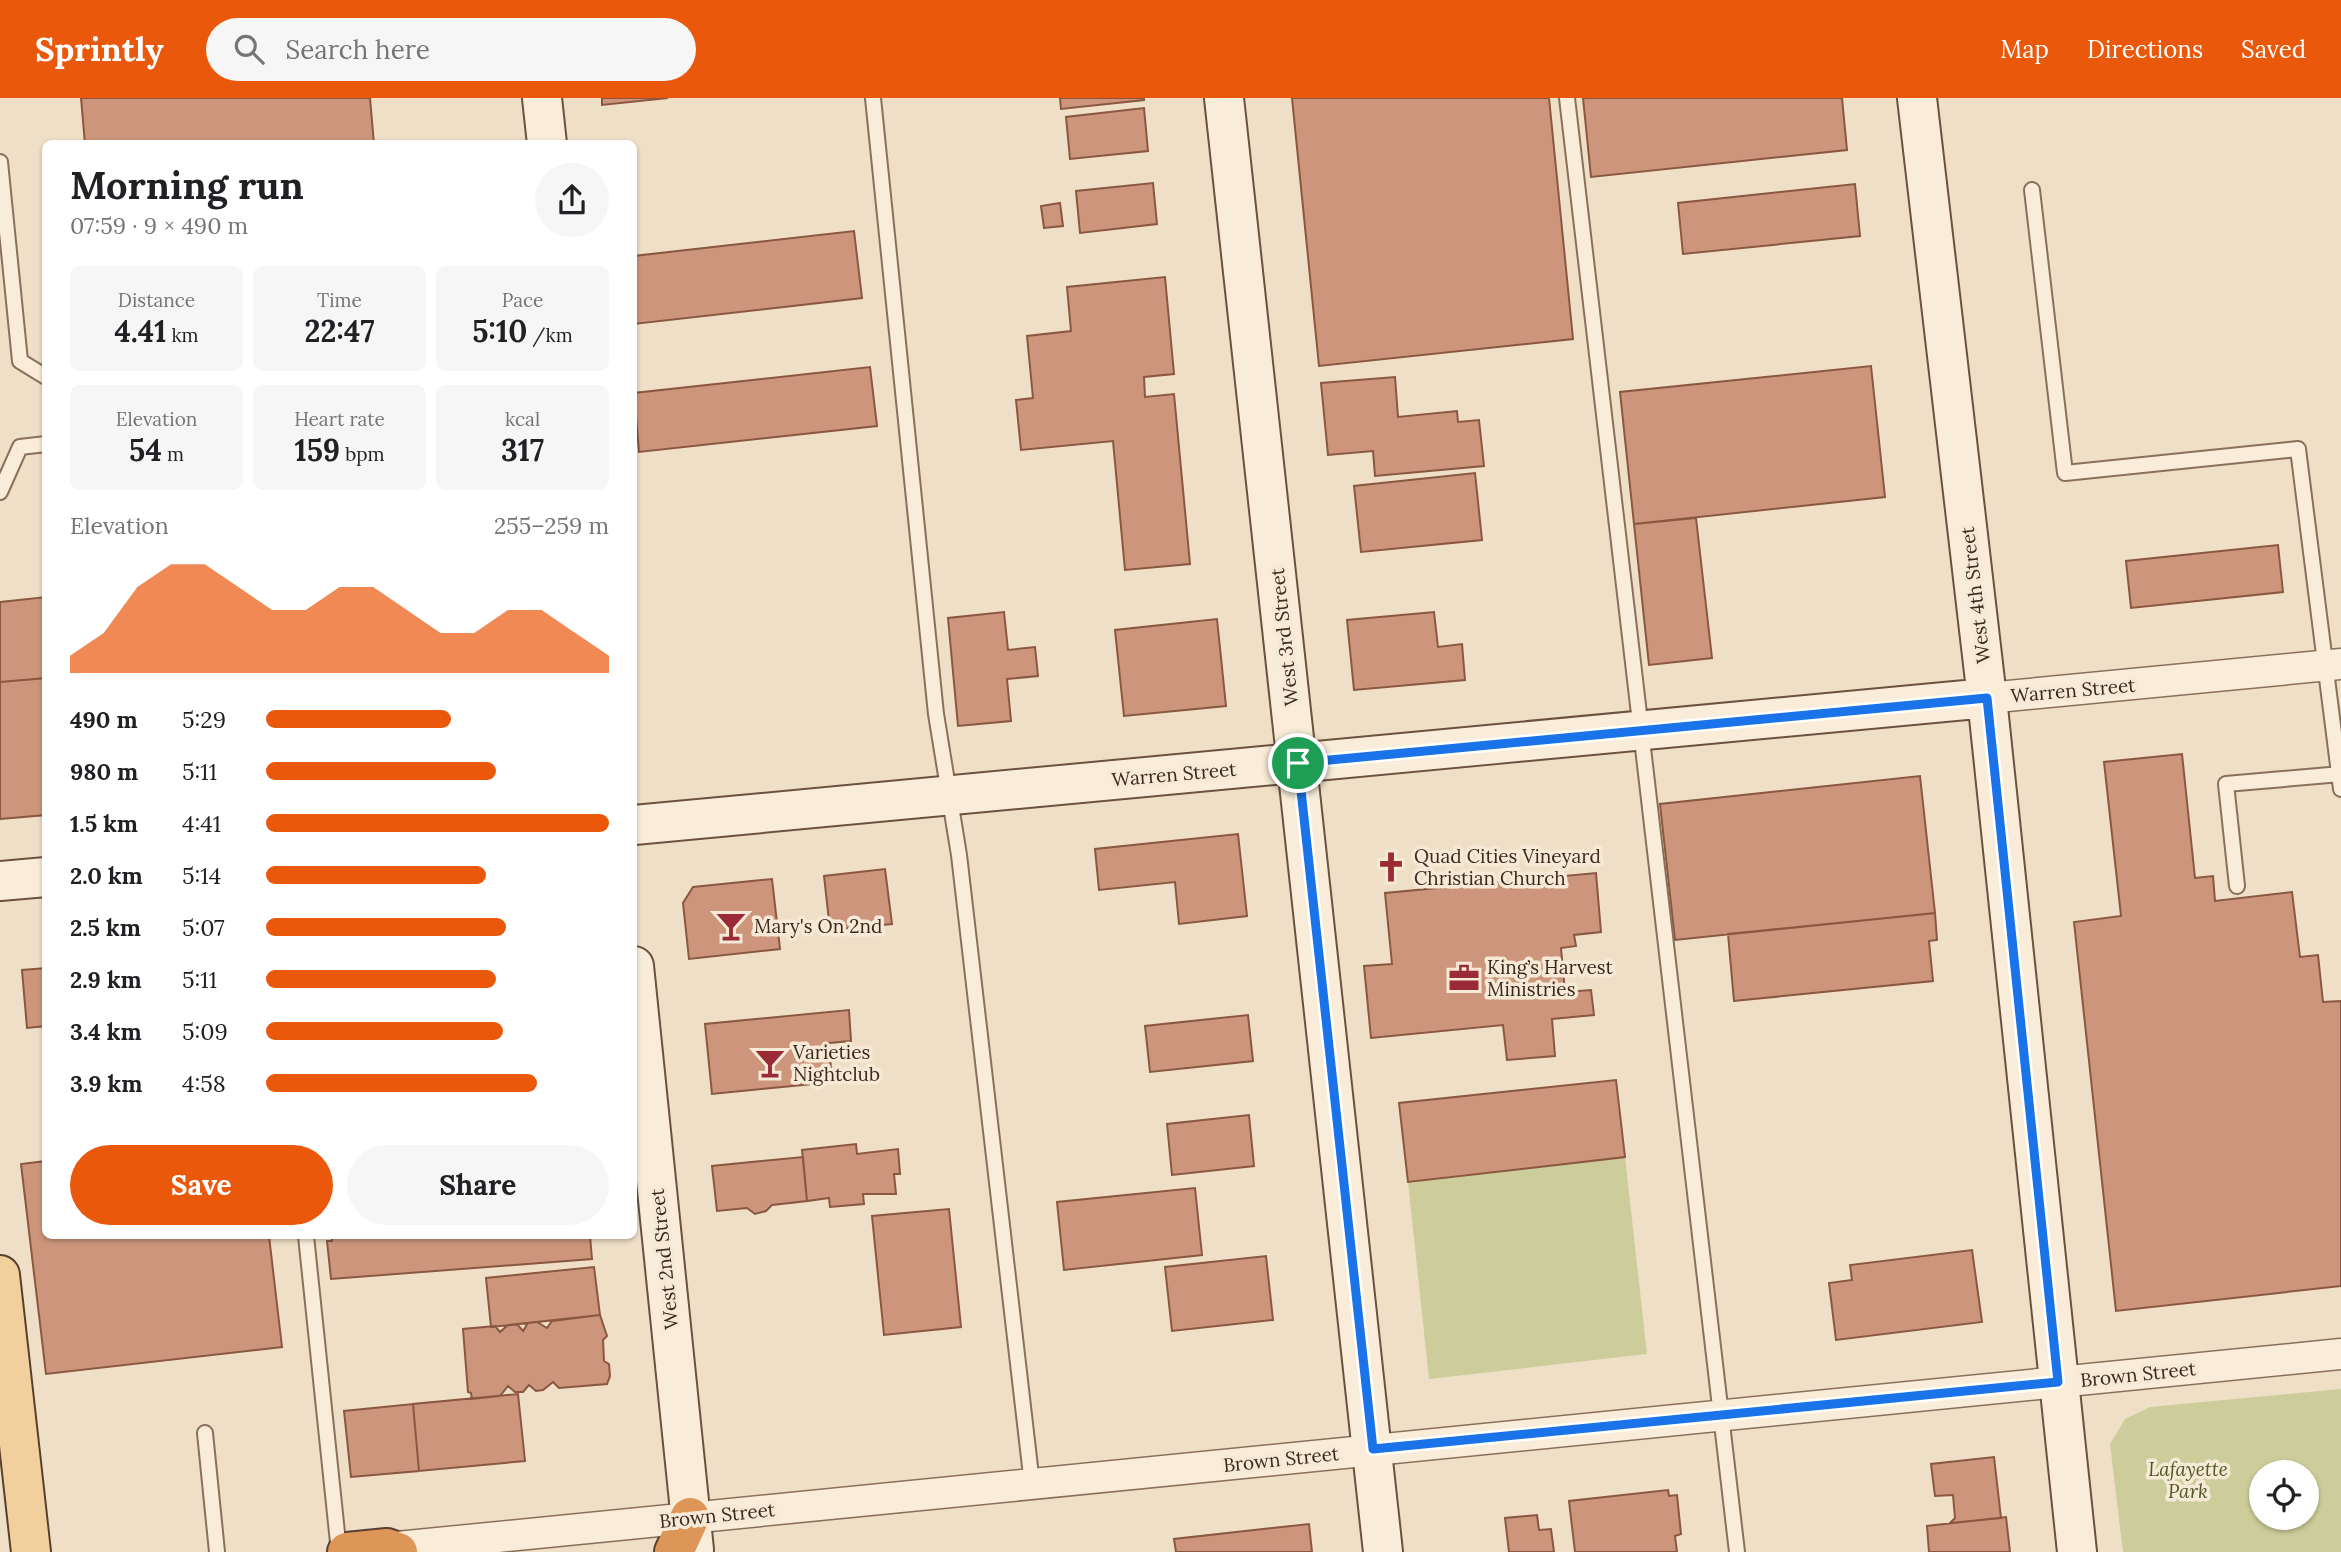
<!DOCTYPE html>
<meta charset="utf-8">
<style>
body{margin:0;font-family:Lora,serif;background:#f6f6f6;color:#202124;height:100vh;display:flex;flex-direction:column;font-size:26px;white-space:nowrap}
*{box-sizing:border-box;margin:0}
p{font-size:23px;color:#757577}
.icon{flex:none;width:38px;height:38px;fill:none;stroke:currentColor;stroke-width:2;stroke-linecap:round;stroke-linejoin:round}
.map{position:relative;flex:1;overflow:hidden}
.details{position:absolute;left:42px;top:42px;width:595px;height:1099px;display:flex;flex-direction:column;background:#fff;border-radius:10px;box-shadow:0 2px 5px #0004}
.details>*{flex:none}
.buttons{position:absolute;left:2249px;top:1362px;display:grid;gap:14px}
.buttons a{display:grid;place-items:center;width:70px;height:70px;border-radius:50%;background:#fff;box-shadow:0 2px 5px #0004;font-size:35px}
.pin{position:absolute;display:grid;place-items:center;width:60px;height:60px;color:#fff;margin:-30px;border:4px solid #fff;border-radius:50%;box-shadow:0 2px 7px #0007}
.round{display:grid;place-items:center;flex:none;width:74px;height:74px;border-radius:37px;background:#f6f6f6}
.summary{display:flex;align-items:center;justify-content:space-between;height:119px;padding:0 28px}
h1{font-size:38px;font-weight:700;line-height:52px}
.stats{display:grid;grid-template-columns:repeat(3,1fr);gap:10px;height:119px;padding:7px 28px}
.stats div{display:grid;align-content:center;border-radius:10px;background:#f6f6f6;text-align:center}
.stats b{font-size:30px;font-weight:700}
.stats small{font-size:19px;font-weight:400}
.stats p{font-size:19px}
.chart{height:196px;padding:14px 28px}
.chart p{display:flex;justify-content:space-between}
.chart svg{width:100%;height:126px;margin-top:7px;fill:#ea580c;opacity:.7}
.button{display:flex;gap:14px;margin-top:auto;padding:14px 28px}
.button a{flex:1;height:80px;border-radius:42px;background:#ea580c;color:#fff;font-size:28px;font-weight:700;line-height:80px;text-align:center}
.button a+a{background:#f6f6f6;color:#202124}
ul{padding:0 28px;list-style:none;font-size:23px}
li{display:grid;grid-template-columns:112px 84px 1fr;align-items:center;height:52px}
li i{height:18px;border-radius:9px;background:#ea580c}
header{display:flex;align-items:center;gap:42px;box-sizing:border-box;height:98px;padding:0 35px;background:#ea580c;color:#fff}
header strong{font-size:33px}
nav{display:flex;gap:38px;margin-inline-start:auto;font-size:24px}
.search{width:490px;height:63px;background:#f6f6f6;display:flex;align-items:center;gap:18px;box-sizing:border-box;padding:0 24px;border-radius:38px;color:#757577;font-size:26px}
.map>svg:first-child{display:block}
</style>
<header>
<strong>Sprintly</strong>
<div class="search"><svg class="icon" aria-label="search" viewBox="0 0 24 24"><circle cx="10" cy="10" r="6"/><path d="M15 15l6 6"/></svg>Search here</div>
<nav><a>Map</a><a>Directions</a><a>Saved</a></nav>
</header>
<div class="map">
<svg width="2341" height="1454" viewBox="0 0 2341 1454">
<rect width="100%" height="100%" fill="#efdfc6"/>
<path fill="#cccd9a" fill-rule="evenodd" d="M 1625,1059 L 1647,1256 L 1429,1281 L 1408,1084 Z
M 2341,1291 L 2341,1454 L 2123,1454 L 2110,1346 L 2125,1321 L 2150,1309 ZM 2261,1374 L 2306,1374 L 2306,1419 L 2261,1419 Z"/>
<path fill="#cd967c" stroke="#8a5741" stroke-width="2" d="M 81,0 L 370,0 L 374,46 L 85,46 Z
M 602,0 L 668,0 L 602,7 Z
M 1060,0 L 1144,0 L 1144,2 L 1061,11 Z
M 1292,0 L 1549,0 L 1573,241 L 1319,268 Z
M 1583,0 L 1842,0 L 1847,52 L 1591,79 Z
M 1144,10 L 1148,53 L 1070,61 L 1066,19 Z
M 1153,85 L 1157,126 L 1080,135 L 1076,93 Z
M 1855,86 L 1860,138 L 1683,156 L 1678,105 Z
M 1060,105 L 1063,128 L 1044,130 L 1041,108 Z
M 854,133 L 862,200 L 634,226 L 634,158 Z
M 1165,179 L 1174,276 L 1144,279 L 1145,299 L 1174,296 L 1190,466 L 1125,472 L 1113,343 L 1021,352 L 1016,302 L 1033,300 L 1027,238 L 1071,233 L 1067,189 Z
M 1871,268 L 1885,399 L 1634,426 L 1620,294 Z
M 870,269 L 877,328 L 639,354 L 634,295 Z
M 1395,279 L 1398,319 L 1457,313 L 1458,324 L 1479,322 L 1484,368 L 1375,378 L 1373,353 L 1328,357 L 1321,285 Z
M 1475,375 L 1482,442 L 1361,454 L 1354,388 Z
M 1696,420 L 1712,560 L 1649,567 L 1634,426 Z
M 2278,447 L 2283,494 L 2131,510 L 2126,463 Z
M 46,499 L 46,580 L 0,584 L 0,504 Z
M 1004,514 L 1008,552 L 1035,549 L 1038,578 L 1007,581 L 1011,623 L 958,628 L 948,520 Z
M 1434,514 L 1438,549 L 1462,546 L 1465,582 L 1354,592 L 1347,522 Z
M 1217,521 L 1226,608 L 1124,618 L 1115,532 Z
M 46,580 L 46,717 L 0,721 L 0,584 Z
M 2182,656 L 2195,780 L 2213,778 L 2215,803 L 2292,794 L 2300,859 L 2318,857 L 2323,904 L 2341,903 L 2341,1188 L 2116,1213 L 2074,824 L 2121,818 L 2104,664 Z
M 1920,678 L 1935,815 L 1675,842 L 1660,706 Z
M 1238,736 L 1247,818 L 1179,826 L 1175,784 L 1099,792 L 1095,751 Z
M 885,771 L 892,826 L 830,832 L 824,778 Z
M 1596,775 L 1601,834 L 1574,837 L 1576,848 L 1561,850 L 1565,894 L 1591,892 L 1594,917 L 1552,921 L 1555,958 L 1507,962 L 1503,927 L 1371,940 L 1364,868 L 1392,866 L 1385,795 Z
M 772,781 L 780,851 L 689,861 L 683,805 L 693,789 Z
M 1935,815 L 1937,842 L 1929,843 L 1933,883 L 1734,903 L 1728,836 Z
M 46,870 L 46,928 L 27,930 L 22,872 Z
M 849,912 L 851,943 L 829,945 L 832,984 L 712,996 L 705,926 Z
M 1248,917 L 1253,963 L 1150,974 L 1145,928 Z
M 1616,982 L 1625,1059 L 1408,1084 L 1399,1005 Z
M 1249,1017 L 1254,1068 L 1172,1077 L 1167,1026 Z
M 856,1046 L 857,1056 L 898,1051 L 900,1076 L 894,1076 L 896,1096 L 863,1096 L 864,1106 L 830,1109 L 829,1100 L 807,1103 L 802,1052 Z
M 803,1059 L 807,1103 L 772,1107 L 766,1113 L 755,1116 L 747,1110 L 717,1113 L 712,1068 Z
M 46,1063 L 46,1138 L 269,1138 L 282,1249 L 46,1276 L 21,1066 Z
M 1195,1090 L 1202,1157 L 1064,1172 L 1057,1104 Z
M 949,1111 L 961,1229 L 884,1237 L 872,1118 Z
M 332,1138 L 590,1138 L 592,1161 L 331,1181 L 327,1143 L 332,1143 Z
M 1972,1152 L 1982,1224 L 1836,1242 L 1829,1185 L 1852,1182 L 1850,1167 Z
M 1266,1158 L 1273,1222 L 1172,1233 L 1165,1169 Z
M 594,1169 L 600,1217 L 491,1229 L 486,1180 Z
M 600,1217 L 607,1238 L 603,1242 L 604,1263 L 609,1266 L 610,1278 L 607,1286 L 559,1290 L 553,1284 L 543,1292 L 536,1293 L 529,1287 L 523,1294 L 515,1294 L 508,1288 L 500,1298 L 472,1301 L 471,1295 L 468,1294 L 463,1231 L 495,1228 L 500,1234 L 508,1227 L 517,1226 L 523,1233 L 528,1225 L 537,1224 L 547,1230 L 552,1223 Z
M 518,1296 L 525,1363 L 419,1373 L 413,1306 Z
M 413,1306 L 419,1373 L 351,1379 L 344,1313 Z
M 1994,1359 L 2001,1420 L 1950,1425 L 1955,1420 L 1953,1397 L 1935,1398 L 1931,1366 Z
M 1668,1392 L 1669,1398 L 1677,1397 L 1681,1436 L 1675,1438 L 1677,1454 L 1575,1454 L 1569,1403 Z
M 1537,1417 L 1539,1432 L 1551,1431 L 1554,1454 L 1509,1454 L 1505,1420 Z
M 2006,1419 L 2010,1454 L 1929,1454 L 1927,1428 Z
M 1309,1426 L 1312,1454 L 1176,1454 L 1174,1441 Z"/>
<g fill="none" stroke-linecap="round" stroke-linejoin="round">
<g stroke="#8a705b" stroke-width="18">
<path id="lane" d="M 873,0 L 936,616 L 959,757 L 1032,1386
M 1567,0 L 1737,1454
M 0,64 L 20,263 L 46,279
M 2032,92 L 2065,375 L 2298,351 L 2341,691
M 0,394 L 20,349 L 46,346
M 2237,788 L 2226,686 L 2341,676
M 306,1138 L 339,1454
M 205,1335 L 217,1454"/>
</g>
<g stroke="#8a705b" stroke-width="33">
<path id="street" d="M 1987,600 L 2341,566
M 387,1450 L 2341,1256"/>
</g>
<g stroke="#6c513f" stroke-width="42">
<path id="secondary" d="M 542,0 L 547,46
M 1224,0 L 1383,1454
M 1917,0 L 1987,600 L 2077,1454
M 634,727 L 1987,600
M 0,783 L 46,779
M 634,868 L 694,1452"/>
</g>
<g stroke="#583f30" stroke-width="42">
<path id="primary" d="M 0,1177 L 31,1454"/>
</g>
<g stroke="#583f30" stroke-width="42">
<path id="highway" d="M 347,1454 L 387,1450 L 398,1454
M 674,1454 L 690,1419"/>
</g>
<use href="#lane" stroke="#f9edda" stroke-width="14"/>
<use href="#street" stroke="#f9edda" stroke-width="30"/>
<use href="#secondary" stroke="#f9edda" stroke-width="38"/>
<use href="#primary" stroke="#f1d09e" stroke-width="38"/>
<use href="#highway" stroke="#dd9657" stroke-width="38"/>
</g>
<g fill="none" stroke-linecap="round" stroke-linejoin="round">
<g stroke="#fff" stroke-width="14">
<path id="route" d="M 1987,600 L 2058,1284 L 1373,1351 L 1298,665 Z"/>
</g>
<use href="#route" stroke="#1a73e8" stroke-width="9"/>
</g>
<defs>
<g id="church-bare" transform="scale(2.415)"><path d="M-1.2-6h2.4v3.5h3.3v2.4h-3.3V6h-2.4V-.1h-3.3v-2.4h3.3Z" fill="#9a2b36" stroke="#f6ead6" stroke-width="2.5" paint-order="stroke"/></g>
<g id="bar-bare" transform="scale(2.415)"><path d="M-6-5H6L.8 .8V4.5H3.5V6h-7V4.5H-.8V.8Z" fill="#9a2b36" stroke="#f6ead6" stroke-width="2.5" paint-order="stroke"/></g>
<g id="office-bare" transform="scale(2.415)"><path d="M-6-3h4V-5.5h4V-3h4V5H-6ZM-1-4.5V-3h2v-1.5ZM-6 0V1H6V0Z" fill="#9a2b36" stroke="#f6ead6" stroke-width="2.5" paint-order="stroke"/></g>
</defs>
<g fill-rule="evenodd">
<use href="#church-bare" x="1391" y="769"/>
<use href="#bar-bare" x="731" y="828"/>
<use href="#office-bare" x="1464" y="880"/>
<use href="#bar-bare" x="770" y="965"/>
</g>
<g text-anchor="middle" stroke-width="7" stroke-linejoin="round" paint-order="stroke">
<g font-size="19" fill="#3a2a1f" stroke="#f6ead6">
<text transform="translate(1975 497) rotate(-97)" y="7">West 4th Street</text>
<text transform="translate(1284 539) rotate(-96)" y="7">West 3rd Street</text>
<text transform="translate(2073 592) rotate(-5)" y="7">Warren Street</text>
<text transform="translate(1174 676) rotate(-5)" y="7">Warren Street</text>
<text transform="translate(664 1161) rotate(-96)" y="7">West 2nd Street</text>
<text transform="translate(2138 1276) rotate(-6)" y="7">Brown Street</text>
<text transform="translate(1281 1361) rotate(-6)" y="7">Brown Street</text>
<text transform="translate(717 1417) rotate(-6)" y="7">Brown Street</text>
</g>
<g font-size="19" fill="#3a2a1f" stroke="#f6ead6" text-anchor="start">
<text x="1414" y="765">Quad Cities Vineyard<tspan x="1414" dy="22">Christian Church</tspan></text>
<text x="754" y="835">Mary's On 2nd</text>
<text x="1487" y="876">King’s Harvest<tspan x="1487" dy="22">Ministries</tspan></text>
<text x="793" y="961">Varieties<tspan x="793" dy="22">Nightclub</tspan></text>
</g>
<g font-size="19" font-style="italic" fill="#4f5726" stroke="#f6ead6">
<text x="2188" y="1378">Lafayette<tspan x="2188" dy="22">Park</tspan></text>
</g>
</g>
</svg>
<div class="buttons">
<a><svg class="icon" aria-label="locate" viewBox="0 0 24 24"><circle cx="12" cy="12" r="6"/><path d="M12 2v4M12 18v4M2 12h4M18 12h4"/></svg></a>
</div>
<div class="pin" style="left:1298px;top:665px;background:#1e9e55"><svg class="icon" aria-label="arrive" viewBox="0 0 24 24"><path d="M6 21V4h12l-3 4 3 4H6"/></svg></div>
<section class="details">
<div class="summary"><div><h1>Morning run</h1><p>07:59 · 9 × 490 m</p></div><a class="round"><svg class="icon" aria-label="share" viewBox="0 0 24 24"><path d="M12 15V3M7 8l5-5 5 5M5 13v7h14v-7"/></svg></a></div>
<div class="stats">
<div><p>Distance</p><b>4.41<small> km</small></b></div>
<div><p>Time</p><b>22:47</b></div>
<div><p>Pace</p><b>5:10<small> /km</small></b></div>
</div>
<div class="stats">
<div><p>Elevation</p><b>54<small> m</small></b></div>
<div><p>Heart rate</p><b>159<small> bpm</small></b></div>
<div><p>kcal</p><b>317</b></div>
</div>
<div class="chart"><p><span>Elevation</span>255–259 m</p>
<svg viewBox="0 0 160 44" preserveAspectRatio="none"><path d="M0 44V38L10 30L20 14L30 6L40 6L50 14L60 22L70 22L80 14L90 14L100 22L110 30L120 30L130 22L140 22L150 30L160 38V44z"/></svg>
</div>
<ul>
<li><b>490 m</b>5:29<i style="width:54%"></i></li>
<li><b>980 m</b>5:11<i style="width:67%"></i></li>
<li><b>1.5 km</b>4:41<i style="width:100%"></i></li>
<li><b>2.0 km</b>5:14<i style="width:64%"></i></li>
<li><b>2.5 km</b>5:07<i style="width:70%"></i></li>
<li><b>2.9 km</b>5:11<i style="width:67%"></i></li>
<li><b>3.4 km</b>5:09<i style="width:69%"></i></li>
<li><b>3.9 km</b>4:58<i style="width:79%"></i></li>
</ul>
<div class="button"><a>Save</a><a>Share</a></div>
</section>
</div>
